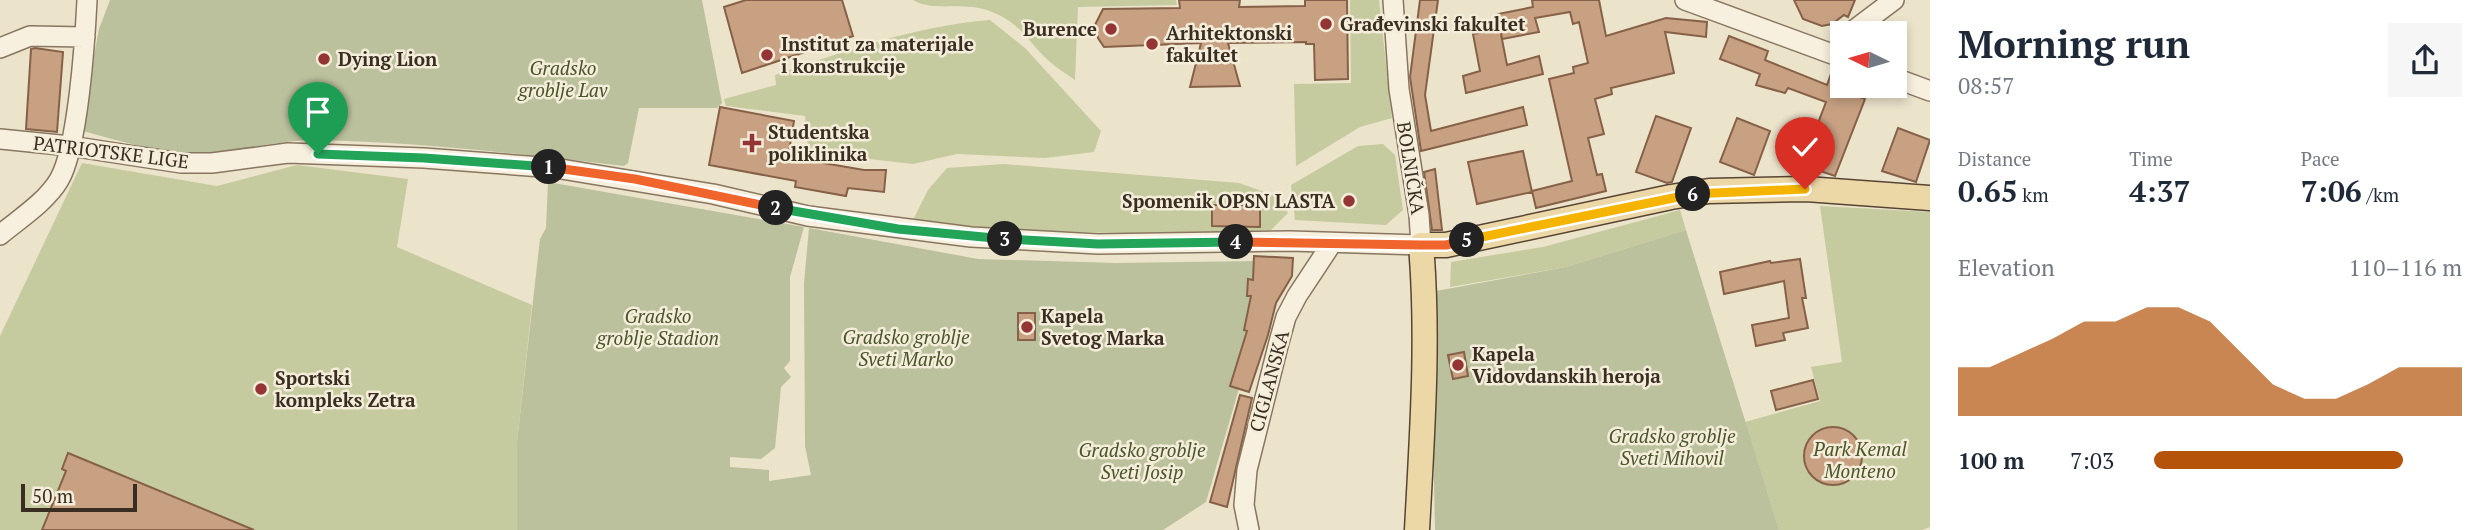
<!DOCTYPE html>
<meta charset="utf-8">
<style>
body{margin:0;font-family:"PT Serif",serif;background:#f6f6f7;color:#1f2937;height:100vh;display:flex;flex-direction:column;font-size:26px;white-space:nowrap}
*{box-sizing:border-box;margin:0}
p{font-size:23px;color:#747a83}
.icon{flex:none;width:38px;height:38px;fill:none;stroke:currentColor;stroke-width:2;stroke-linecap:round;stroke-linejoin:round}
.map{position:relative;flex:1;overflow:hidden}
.details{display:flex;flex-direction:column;background:#fff;width:560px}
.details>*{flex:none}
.needle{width:46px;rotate:275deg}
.fabs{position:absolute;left:1830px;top:21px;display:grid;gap:14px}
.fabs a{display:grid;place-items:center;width:77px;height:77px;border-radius:0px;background:#fff;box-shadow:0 4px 10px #0003;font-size:35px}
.scale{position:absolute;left:21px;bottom:18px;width:116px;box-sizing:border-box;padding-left:7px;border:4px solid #3a2e22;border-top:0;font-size:19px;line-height:24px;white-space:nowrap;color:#3a2e22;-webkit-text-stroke:5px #f4edda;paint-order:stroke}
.pin{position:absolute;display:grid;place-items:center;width:60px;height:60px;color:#fff;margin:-72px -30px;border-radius:50% 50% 50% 0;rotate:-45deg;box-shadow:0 0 7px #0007}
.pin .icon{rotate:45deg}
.km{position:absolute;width:35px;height:35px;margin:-18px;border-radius:50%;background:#222;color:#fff;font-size:19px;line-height:35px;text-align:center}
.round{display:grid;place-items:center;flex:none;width:74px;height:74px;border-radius:0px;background:#f6f6f7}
.summary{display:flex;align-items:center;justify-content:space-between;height:119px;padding:0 28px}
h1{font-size:38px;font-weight:800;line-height:52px}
.stats{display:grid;grid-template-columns:repeat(3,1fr);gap:10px;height:119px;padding:7px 28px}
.stats div{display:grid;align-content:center}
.stats b{font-size:30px;font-weight:800}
.stats small{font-size:19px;font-weight:400}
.stats p{font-size:19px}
.chart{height:196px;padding:14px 28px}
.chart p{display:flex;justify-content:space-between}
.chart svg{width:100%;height:126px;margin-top:7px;fill:#b45309;opacity:.7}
ul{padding:0 28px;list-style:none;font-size:23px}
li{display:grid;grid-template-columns:112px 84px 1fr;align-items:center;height:52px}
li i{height:18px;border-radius:9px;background:#b45309}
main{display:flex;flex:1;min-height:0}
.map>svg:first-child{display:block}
</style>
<main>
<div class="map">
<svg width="1930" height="530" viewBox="0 0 1930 530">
<rect width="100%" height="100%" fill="#ece3cb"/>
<path fill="#c5ca9f" d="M 913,0 L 1176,0 L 1177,5 L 1078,7 L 1075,80 C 1067,74 1056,68 1049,61 C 1027,41 1022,24 992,12 C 964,0 934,13 913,0 Z
M 1350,0 L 1379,0 L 1392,118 L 1360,127 L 1296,166 L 1294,84 L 1351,83 Z
M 990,20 L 1025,48 L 1101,131 L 1094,152 L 1045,158 L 957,154 L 913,164 L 808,152 L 805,116 L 726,106 L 724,99 L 776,85 L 775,75 C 845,51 916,26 990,20 Z
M 1383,144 L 1395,155 L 1403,210 L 1386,225 L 1295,220 L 1291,185 L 1358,146 Z
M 82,163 L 217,186 L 297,165 L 408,179 L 397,247 L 532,305 L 517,442 L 517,530 L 0,530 L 0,336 Z
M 1004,164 L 1239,183 L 1281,198 L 1288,213 L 1271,230 C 1152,237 1031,232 912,222 L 928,190 L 947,168 Z
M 1820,206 L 1930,212 L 1930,527 L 1922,530 L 1779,530 L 1745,422 L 1820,401 L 1811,367 L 1842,362 Z
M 1680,210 L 1686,230 L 1566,267 L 1450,287 L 1451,262 L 1543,247 Z"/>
<path fill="#bbc09d" d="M 110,0 L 702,0 L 722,103 L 717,108 L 639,108 L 628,163 L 624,166 C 522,154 419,142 316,140 C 278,140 243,151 206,153 C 165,155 119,141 80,130 L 99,29 Z
M 548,182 L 804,227 L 790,277 L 790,361 L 784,368 L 791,377 L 781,387 L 775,448 L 761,459 L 730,457 L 730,467 L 769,470 L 769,481 L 811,475 L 805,446 L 804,283 L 809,228 L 978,259 L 1116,263 L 1256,261 L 1238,392 L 1206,502 L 1163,530 L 517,530 L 517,442 L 540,239 L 546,228 Z
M 1686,230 L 1779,530 L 1435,530 L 1432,384 L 1437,333 L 1436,291 L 1566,267 Z"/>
<path fill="#c8a183" stroke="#866147" stroke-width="2" d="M 746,0 L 842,0 L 853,36 L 742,73 L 724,7 Z
M 1179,0 L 1240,0 L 1239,7 L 1305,6 L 1305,0 L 1347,0 L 1348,79 L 1315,80 L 1314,44 L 1306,44 L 1306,42 L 1228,43 L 1240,86 L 1190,87 L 1201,43 L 1104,47 L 1098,38 L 1095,25 L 1103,9 L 1180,8 Z
M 1420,0 L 1438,0 L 1425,95 L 1431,131 L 1523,107 L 1527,125 L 1421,151 L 1410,77 Z
M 1532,0 L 1599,0 L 1606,36 L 1666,18 L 1707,22 L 1706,37 L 1665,32 L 1674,73 L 1611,88 L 1612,94 L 1595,99 L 1604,134 L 1588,138 L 1597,175 L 1602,174 L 1606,191 L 1536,208 L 1532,191 L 1572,181 L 1549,79 L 1574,73 L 1573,67 L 1588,63 L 1579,22 L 1573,24 L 1570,12 L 1535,18 L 1539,32 L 1502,39 L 1498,14 L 1533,7 Z
M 1794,0 L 1855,0 L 1848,17 L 1844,15 L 1832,24 L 1822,26 L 1803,19 Z
M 1500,29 L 1507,65 L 1539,56 L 1543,74 L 1466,93 L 1463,76 L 1480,71 L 1473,34 Z
M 1729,36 L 1768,51 L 1765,60 L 1827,85 L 1832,71 L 1843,75 L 1843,86 L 1854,86 L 1851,94 L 1865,99 L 1835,176 L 1802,165 L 1826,102 L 1788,88 L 1785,93 L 1756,85 L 1760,74 L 1720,59 Z
M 35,48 L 63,52 L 57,132 L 26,129 L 31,49 Z
M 720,107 L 794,121 L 788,157 L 864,170 L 886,170 L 884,192 L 848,188 L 846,196 L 795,187 L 796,181 L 709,165 Z
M 1656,116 L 1691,128 L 1672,182 L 1667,183 L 1636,172 Z
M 1737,118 L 1770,131 L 1754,175 L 1720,162 Z
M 1898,128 L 1930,140 L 1916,182 L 1882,171 Z
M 1523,151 L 1532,192 L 1477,204 L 1468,162 Z
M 1435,169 L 1442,230 L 1432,230 L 1424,172 Z
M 1212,205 L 1260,205 L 1260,227 L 1212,226 Z
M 1254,256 L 1293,258 L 1292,276 L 1276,303 L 1268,335 L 1249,392 L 1230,386 L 1247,331 L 1244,330 L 1251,296 L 1247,296 L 1248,279 L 1253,280 Z
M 1800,259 L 1806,298 L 1802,298 L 1808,328 L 1783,333 L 1785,340 L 1756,346 L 1752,325 L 1789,318 L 1784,281 L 1724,294 L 1720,272 L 1770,261 L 1771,263 Z
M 1018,313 L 1035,313 L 1035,340 L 1018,340 Z
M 1464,352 L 1468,376 L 1453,379 L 1448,355 Z
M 1813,380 L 1818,399 L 1776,410 L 1771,391 Z
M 1240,395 L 1252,398 L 1227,507 L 1210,502 Z
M1804 456a29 29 0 1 1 58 0a29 29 0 1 1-58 0Z
M 68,453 L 254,530 L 42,530 L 66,471 L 62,469 Z"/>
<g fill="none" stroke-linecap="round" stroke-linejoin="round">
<g stroke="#887660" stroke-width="22">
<path id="minor" d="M 1685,0 L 1843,58
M 1850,33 L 1894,0
M 0,48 L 30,36 L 85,37
M 1895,78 L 1930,91
M 0,139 L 70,146 L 181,163 L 212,163 L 288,153 L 424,158 L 555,168 L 713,194 L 808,216 L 971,237 L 1098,244 L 1290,241 L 1421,245 L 1419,215 L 1399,89 L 1393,0
M 0,235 C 19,219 46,202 59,180 C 78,148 85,41 87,0
M 1249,530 L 1244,505 L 1247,470 L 1279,342 L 1286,317 L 1297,296 L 1332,243"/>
</g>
<g stroke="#574433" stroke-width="27">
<path id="major" d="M 1417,530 C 1422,435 1429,340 1421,245 L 1446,245 L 1671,197 L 1709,191 L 1806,189 L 1930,198"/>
</g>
<use href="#minor" stroke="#f7f0de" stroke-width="19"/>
<use href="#major" stroke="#ecd7a6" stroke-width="24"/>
</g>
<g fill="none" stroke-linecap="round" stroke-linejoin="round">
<g stroke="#fff" stroke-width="14">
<path id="split-1" d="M 318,154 L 424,158 L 549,167"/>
</g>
<g stroke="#fff" stroke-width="14">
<path id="split-2" d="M 549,167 L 635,179 L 776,208"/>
</g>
<g stroke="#fff" stroke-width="14">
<path id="split-3" d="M 776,208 L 898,229 L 1005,239"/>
</g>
<g stroke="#fff" stroke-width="14">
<path id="split-4" d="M 1005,239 L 1098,244 L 1236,242"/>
</g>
<g stroke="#fff" stroke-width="14">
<path id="split-5" d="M 1236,242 L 1421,245 L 1446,245 L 1467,240"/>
</g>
<g stroke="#fff" stroke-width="14">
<path id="split-6" d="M 1467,240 L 1693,194"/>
</g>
<g stroke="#fff" stroke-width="14">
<path id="split-7" d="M 1693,194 L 1805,189"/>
</g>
<use href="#split-1" stroke="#22a559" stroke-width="9"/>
<use href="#split-2" stroke="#f0652b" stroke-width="9"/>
<use href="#split-3" stroke="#22a559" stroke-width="9"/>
<use href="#split-4" stroke="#22a559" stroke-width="9"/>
<use href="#split-5" stroke="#f0652b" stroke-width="9"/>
<use href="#split-6" stroke="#f5b400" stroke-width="9"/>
<use href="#split-7" stroke="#f5b400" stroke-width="9"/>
</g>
<g fill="#943434" stroke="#f4edda" stroke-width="2.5">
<circle cx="1326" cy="24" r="7"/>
<circle cx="1111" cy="29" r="7"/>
<circle cx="1152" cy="44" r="7"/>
<circle cx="767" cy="55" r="7"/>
<circle cx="324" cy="59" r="7"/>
<path d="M748.5 132.5h7v7h7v7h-7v7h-7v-7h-7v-7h7z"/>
<circle cx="1349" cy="201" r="7"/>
<circle cx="1027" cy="327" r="7"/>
<circle cx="1458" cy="365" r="7"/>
<circle cx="261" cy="389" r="7"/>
</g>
<g text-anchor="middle" stroke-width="5" stroke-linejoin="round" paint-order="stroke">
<g font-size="19" font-weight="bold" fill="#3a2e22" stroke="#f4edda" text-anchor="start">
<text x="1340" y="31">Građevinski fakultet</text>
<text x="1097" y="36" text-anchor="end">Burence</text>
<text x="1166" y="40">Arhitektonski<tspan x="1166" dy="22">fakultet</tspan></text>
<text x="781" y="51">Institut za materijale<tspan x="781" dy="22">i konstrukcije</tspan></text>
<text x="338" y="66">Dying Lion</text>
<text x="768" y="139">Studentska<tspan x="768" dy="22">poliklinika</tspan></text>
<text x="1335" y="208" text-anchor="end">Spomenik OPSN LASTA</text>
<text x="1041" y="323">Kapela<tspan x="1041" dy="22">Svetog Marka</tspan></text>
<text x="1472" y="361">Kapela<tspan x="1472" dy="22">Vidovdanskih heroja</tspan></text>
<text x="275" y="385">Sportski<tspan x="275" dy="22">kompleks Zetra</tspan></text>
</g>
<g font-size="19" font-style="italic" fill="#4a552a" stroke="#f4edda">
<text x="563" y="75">Gradsko<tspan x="563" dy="22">groblje Lav</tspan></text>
<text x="658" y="323">Gradsko<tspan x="658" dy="22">groblje Stadion</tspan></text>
<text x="906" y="344">Gradsko groblje<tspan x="906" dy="22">Sveti Marko</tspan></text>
<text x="1672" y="443">Gradsko groblje<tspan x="1672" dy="22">Sveti Mihovil</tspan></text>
<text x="1860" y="456">Park Кemal<tspan x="1860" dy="22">Monteno</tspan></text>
<text x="1142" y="457">Gradsko groblje<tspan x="1142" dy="22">Sveti Josip</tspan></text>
</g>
<g font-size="19" fill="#3a2e22" stroke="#f4edda">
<text transform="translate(111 152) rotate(7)" y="7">PATRIOTSKE LIGE</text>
<text transform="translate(1411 168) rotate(81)" y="7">BOLNIČKA</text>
<text transform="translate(1269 381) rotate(-75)" y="7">CIGLANSKA</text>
</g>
</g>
</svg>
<div class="fabs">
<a><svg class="needle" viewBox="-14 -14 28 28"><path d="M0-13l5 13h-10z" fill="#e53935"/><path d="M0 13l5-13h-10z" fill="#747a83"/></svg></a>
</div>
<div class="scale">50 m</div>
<div class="pin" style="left:318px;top:154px;background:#1e9e55"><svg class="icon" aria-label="arrive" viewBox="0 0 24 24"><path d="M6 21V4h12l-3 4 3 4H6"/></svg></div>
<div class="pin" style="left:1805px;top:189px;background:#d93025"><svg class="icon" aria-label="check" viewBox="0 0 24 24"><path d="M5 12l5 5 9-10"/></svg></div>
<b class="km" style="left:549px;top:167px">1</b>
<b class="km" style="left:776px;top:208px">2</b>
<b class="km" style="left:1005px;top:239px">3</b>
<b class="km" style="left:1236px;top:242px">4</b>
<b class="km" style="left:1467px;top:240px">5</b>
<b class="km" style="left:1693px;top:194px">6</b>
</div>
<section class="details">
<div class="summary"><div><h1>Morning run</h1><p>08:57</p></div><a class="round"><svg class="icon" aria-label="share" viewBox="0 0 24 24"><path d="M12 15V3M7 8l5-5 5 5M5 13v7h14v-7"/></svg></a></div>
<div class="stats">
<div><p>Distance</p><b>0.65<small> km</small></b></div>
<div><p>Time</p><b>4:37</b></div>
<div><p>Pace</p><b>7:06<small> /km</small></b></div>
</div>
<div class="chart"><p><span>Elevation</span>110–116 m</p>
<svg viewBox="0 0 160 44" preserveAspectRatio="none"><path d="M0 44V27L10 27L20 22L30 17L40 11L50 11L60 6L70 6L80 11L90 22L100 33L110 38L120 38L130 33L140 27L150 27L160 27V44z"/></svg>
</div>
<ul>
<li><b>100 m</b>7:03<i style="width:81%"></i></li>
</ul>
</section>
</main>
